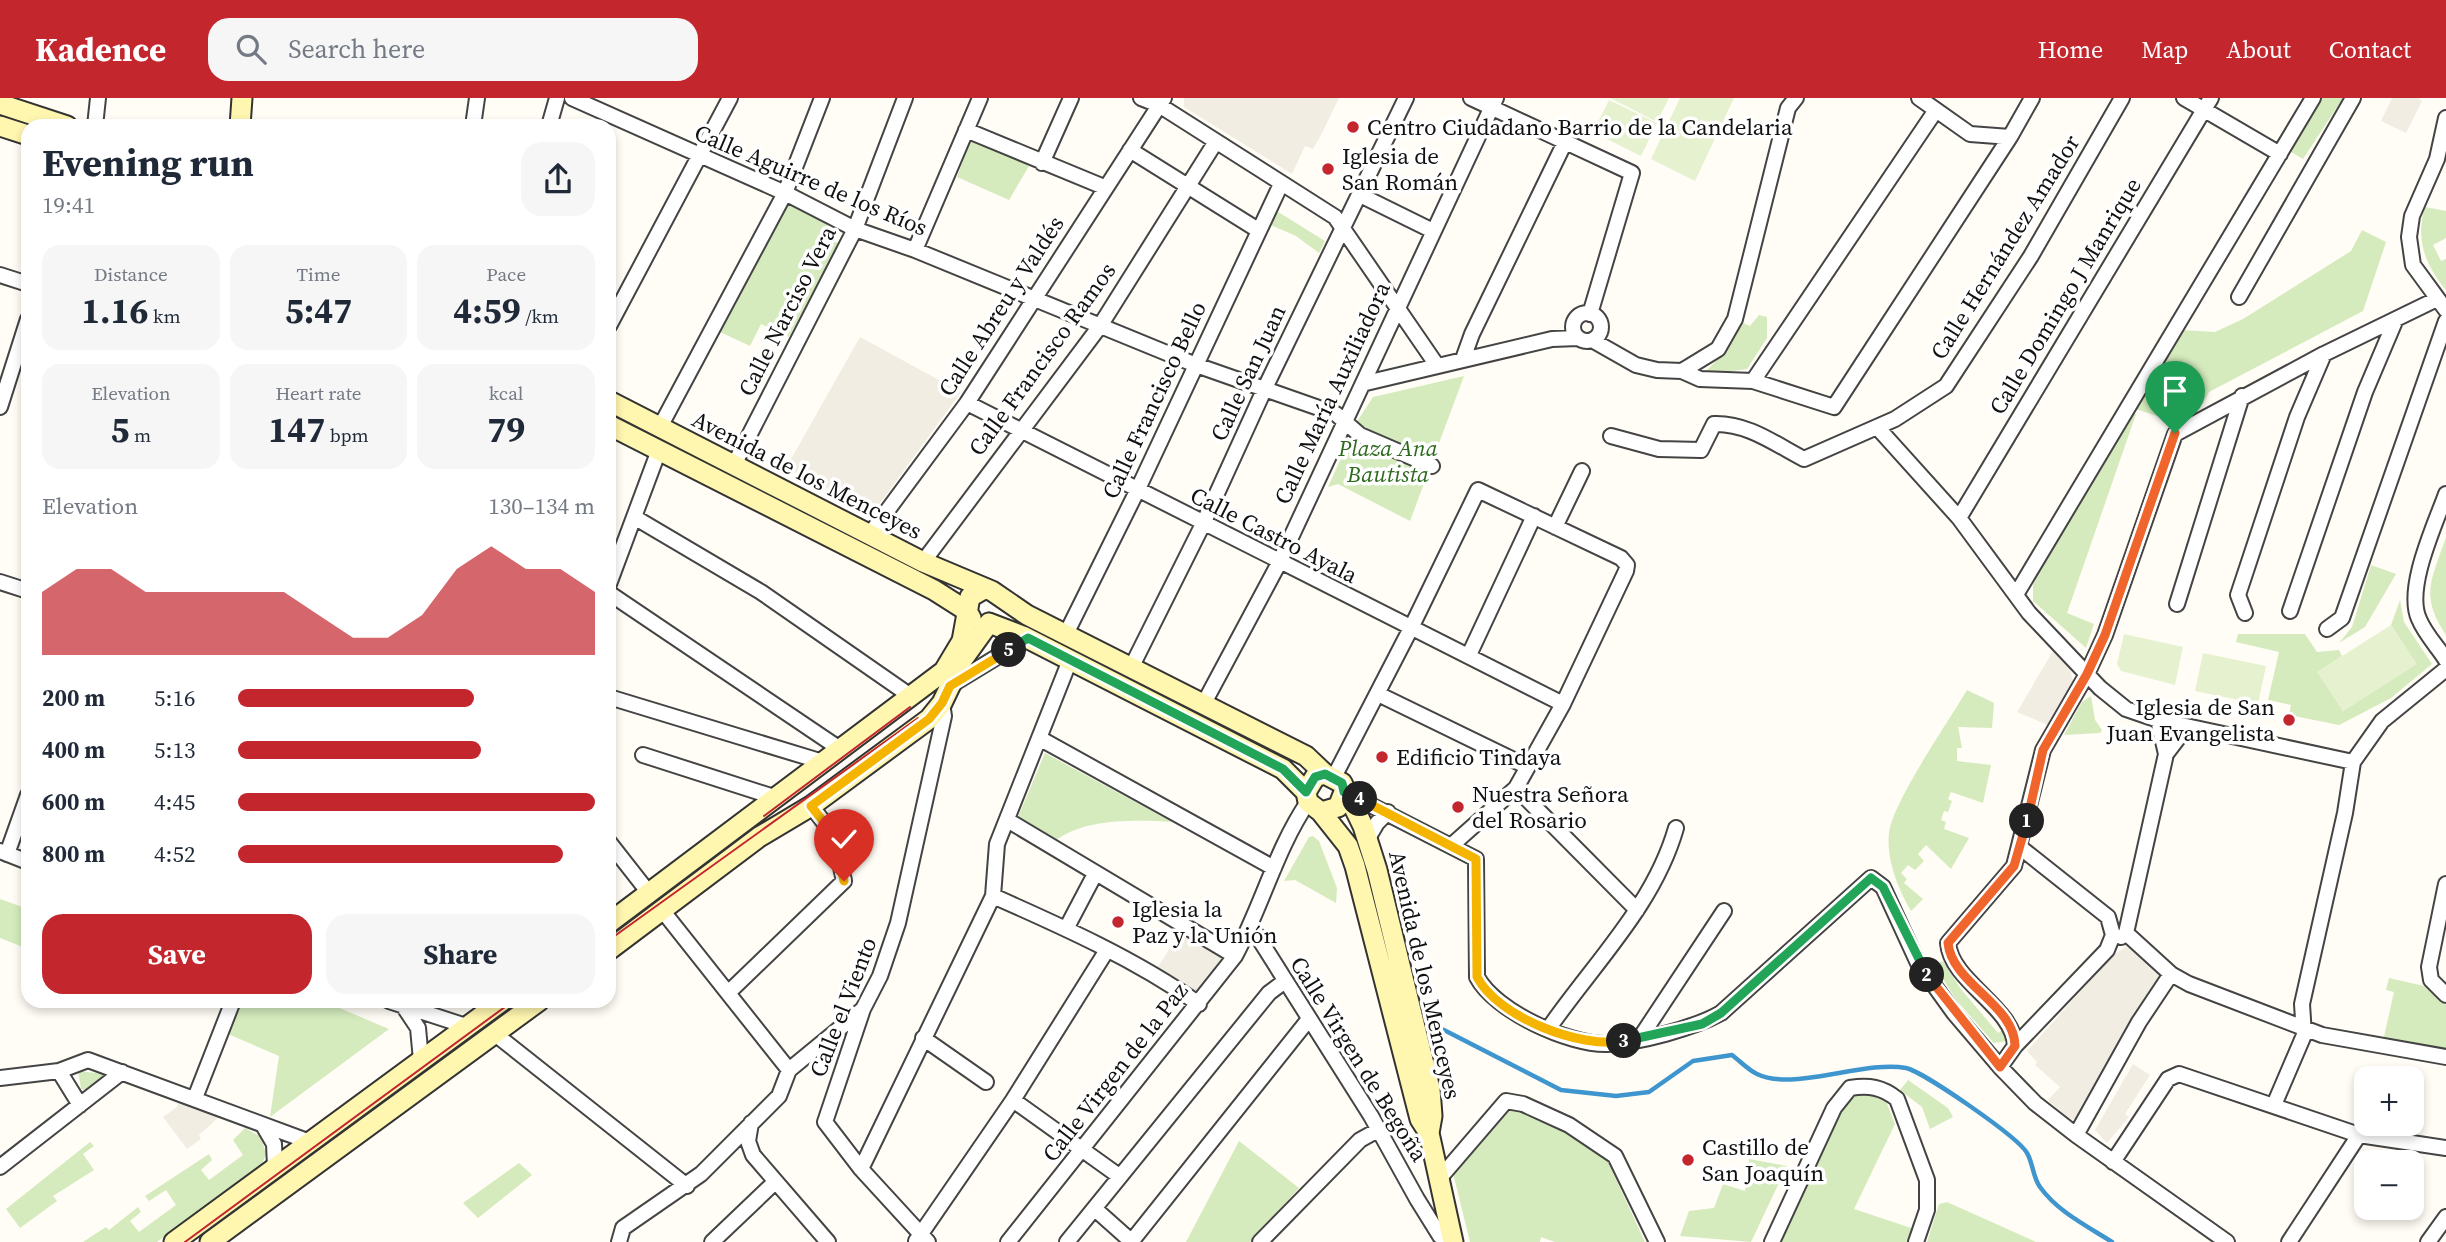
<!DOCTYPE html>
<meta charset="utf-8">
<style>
body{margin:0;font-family:"Source Serif 4",serif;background:#f6f6f7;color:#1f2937;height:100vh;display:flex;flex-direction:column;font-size:26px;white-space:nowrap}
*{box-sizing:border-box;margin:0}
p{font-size:23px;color:#747a83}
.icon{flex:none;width:38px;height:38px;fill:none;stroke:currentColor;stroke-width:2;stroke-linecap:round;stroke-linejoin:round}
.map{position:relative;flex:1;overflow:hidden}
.panel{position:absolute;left:21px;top:21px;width:595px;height:889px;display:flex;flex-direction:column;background:#fff;border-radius:21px;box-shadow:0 4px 10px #0003}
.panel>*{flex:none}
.controls{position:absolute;left:2354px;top:968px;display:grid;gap:14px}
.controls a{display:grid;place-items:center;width:70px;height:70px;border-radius:14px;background:#fff;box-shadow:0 4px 10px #0003;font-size:35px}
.pin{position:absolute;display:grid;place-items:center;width:60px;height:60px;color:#fff;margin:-72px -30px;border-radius:50% 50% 50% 0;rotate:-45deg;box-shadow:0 0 7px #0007}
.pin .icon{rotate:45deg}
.km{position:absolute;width:35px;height:35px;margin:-18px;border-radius:50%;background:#222;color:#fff;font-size:19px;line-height:35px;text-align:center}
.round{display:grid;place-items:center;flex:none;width:74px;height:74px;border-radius:21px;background:#f6f6f7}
.summary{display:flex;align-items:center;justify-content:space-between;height:119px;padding:0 21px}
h1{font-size:38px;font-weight:700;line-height:52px}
.stats{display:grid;grid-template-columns:repeat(3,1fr);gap:10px;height:119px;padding:7px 21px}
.stats div{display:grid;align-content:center;border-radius:18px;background:#f6f6f7;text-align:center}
.stats b{font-size:35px;font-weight:700}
.stats small{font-size:19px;font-weight:400}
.stats p{font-size:19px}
.chart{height:196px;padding:14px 21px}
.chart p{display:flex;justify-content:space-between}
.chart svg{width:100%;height:126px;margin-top:7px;fill:#c4262e;opacity:.7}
.action{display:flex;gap:14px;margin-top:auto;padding:14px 21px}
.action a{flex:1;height:80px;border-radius:21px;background:#c4262e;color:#fff;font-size:28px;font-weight:700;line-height:80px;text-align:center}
.action a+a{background:#f6f6f7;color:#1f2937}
ul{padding:0 21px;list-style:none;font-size:23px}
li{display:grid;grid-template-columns:112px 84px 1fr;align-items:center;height:52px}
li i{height:18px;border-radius:9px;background:#c4262e}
header{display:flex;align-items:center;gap:42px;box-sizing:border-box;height:98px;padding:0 35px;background:#c4262e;color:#fff}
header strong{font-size:33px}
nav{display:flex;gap:38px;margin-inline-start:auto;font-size:24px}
.search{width:490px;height:63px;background:#f6f6f7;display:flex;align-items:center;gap:18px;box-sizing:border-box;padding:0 24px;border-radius:21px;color:#747a83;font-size:26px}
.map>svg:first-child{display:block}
</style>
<header>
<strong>Kadence</strong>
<div class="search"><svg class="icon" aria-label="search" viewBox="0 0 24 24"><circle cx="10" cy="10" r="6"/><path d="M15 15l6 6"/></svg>Search here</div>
<nav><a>Home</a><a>Map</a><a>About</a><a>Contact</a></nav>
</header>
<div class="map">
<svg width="2446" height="1144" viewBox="0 0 2446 1144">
<rect width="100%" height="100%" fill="#fffdf5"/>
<path fill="#d5ebbd" d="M 2319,0 L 2343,0 L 2303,61 L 2286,51 Z
M 971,41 L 1029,68 L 1009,102 L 957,79 Z
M 788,105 L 827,126 L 833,142 L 839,146 L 789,239 L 761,226 L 750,248 L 720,234 Z
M 2425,109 L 2446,113 L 2446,140 L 2433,147 L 2441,163 L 2446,161 L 2446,192 C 2425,167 2415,141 2425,109 Z
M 1275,112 L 1325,143 L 1319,155 L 1296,138 L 1266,125 Z
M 2362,132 L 2386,144 L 2363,213 L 2209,294 L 2200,310 L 2170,322 L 2132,310 L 2181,232 L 2215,234 L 2243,221 L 2351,153 Z
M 1759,217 L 1767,219 L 1767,240 L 1747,271 L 1702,277 L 1728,251 L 1741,224 L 1750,228 Z
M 1464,278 L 1410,423 L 1338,386 L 1328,389 L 1358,322 L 1373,299 Z
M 2131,313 L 2136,316 L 2067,515 L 2094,526 L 2086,550 L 2033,503 L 2033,487 Z
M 2446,439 L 2446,537 C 2419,497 2432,481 2446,439 Z
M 2371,467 L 2396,476 L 2365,529 L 2339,545 L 2352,529 Z
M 2400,502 L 2404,524 L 2432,566 L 2391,600 L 2339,627 L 2289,617 L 2291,607 L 2268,602 L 2279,554 L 2236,544 L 2238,536 L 2305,536 L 2317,554 L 2339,552 L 2342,558 L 2318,574 L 2343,613 L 2416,566 L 2391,527 Z
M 1967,592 L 1994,605 L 1992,630 L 1958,629 L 1962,650 L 1957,650 L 1957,663 L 1991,667 L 1983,705 L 1951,694 L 1948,701 L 1952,703 L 1948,714 L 1944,713 L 1941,722 L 1946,724 L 1944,731 L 1969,740 L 1951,771 L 1926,747 L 1918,756 L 1924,763 L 1915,772 L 1908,767 L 1901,775 L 1907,781 L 1904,785 L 1923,801 L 1911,813 C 1898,791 1886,761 1889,735 C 1893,703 1949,623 1967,592 Z
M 2091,598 L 2095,622 L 2102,632 L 2100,635 L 2064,637 L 2082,604 Z
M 1045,655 L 1172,724 C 1136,722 1085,720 1055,743 L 1018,719 Z
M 1313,738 L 1319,743 L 1337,790 L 1336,805 L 1295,782 L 1284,783 L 1309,739 Z
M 0,801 L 28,811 L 28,851 L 0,840 Z
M 1943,863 L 1960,890 L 1998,935 L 2002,932 L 2006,943 L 1994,945 L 1957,903 L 1934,867 Z
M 2389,880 L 2424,888 L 2446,907 L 2446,956 L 2383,943 L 2394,894 L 2386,892 Z
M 242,903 L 323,903 L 389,931 L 270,1019 L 279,958 L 228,936 Z
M 78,973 L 105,976 L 105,979 L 85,992 L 81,991 Z
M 1908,982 L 1948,1010 L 1953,1019 L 1930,1031 L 1922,1009 L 1900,992 Z
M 1872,995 L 1886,1003 L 1895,1026 L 1854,1111 L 1914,1131 L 1909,1144 L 1778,1144 L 1836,1014 L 1849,996 Z
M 1512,1005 L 1567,1032 L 1607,1062 L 1645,1144 L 1555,1144 L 1541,1139 L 1540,1144 L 1470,1144 L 1453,1075 Z
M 245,1030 L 261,1039 L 266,1056 L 262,1066 L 157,1144 L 83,1144 L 106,1129 L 109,1132 L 138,1109 L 141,1114 L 130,1123 L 139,1134 L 176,1107 L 166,1092 L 149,1103 L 145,1098 L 209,1056 L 212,1062 L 201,1072 L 209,1082 L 243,1057 L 233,1042 Z
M 1239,1043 L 1299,1090 L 1250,1144 L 1186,1144 Z
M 90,1044 L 94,1048 L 83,1056 L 94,1072 L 53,1098 L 57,1103 L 20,1130 L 6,1111 Z
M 1749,1061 L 1787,1068 L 1751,1144 L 1680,1138 L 1689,1113 L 1714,1110 L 1723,1086 L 1745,1093 Z
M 519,1065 L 532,1077 L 478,1120 L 463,1105 Z
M 1947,1104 L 2036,1144 L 1927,1144 L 1939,1106 Z"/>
<path fill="#e6f2cf" d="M 1610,0 L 1669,0 L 1657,24 Z
M 1680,0 L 1734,0 L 1695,83 L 1651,61 Z
M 1609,2 L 1657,25 L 1641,58 L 1593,34 Z
M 2391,527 L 2417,566 L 2343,613 L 2317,574 Z
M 2124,536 L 2183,549 L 2175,587 L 2121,573 L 2117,566 Z
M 2203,555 L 2266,568 L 2258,606 L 2195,593 Z"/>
<path fill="#f1ede2" d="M 1184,0 L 1339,0 L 1320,39 L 1313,51 L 1305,48 L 1292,76 L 1184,9 Z
M 2392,0 L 2419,0 L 2422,3 L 2406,35 L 2381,23 Z
M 860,239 L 961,294 L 878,408 L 872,405 L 869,411 L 786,370 Z
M 2053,553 L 2070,571 L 2073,583 L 2050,628 L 2017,614 Z
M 1180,834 L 1224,859 L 1197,897 L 1156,872 Z
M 2126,849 L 2136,852 L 2159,870 L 2161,878 L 2083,1024 L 2068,1020 L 2048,1002 L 2060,989 L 2035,967 L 2037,964 L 2027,953 L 2112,858 Z
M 2133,966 L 2150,977 L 2125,1016 L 2129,1019 L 2107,1045 L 2095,1032 Z
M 178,1004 L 219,1019 L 199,1037 L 201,1041 L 187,1051 L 163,1019 L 177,1009 Z"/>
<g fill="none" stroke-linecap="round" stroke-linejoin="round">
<path stroke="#3f96cf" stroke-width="4.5" d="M 1442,931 L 1561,992 L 1616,998 L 1649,994 L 1693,963 L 1732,957 C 1740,963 1748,972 1757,976 C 1794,994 1864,962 1906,970 C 1924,974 2018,1039 2027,1055 C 2033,1065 2033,1080 2040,1089 C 2058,1114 2087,1128 2112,1144"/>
<g stroke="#444" stroke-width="18">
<path id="street" d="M 572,0 L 785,95 L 855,131 L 915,152 L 1196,267 L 1336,316 L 1360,337 L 1432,368
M 1141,0 L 1159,7 L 1335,119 L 1436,266
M 1471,0 L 1632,75 L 1590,216
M 1919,0 L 1970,36 L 2010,39
M 2184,0 L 2280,56
M 2446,20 L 2437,61 L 2412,118 L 2409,139 L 2413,167 L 2446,212
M 95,28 L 98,0
M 473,28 L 477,0
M 549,28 L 557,0
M 966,32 L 1104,89
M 1130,52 L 1258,132
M 1042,65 L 1071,0
M 1360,97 L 1433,133
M 915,152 L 980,0
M 0,177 L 28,186
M 2239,199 L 2353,0
M1573 229a14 14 0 1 1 28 0a14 14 0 1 1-28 0Z
M 609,228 L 730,0
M 1592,242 L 1636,267 L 1657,272 L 1682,273 L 1718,251 L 1735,221 L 1788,10 L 1796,0
M 1463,261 L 1472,236 L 1566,42
M 1682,273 L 1700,281 L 1753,283 L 1834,309 L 2010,39 L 2032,0
M 1753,283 L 1936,12
M 1366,285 L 1552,241 L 1578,240
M 967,305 L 1563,606
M 0,309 L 28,221
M 660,329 L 785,95 L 822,0
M 1877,329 L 1959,420 L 2029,515 L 2100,590 L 2126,611 L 2158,622 L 2353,664
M 1611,338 L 1659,351 L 1701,352 L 1714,326 C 1748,325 1775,346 1804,361 L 1895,321 L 1946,288 L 2031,158 L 2122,0
M 734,367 L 855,131 L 905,0
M 2446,396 C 2435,427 2405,490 2419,521 C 2425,536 2438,549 2446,562
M 634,419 L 761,494 L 912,599
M 1959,420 L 2211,0
M 1555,429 L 1582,373
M 870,436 L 967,305 L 1164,0
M 923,464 L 1100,228 L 1215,45
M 0,484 L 28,493
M 609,486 L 659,352
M 609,495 L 840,651
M 2017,495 L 2313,0
M 2177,506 L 2242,298
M 2290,513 L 2365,294 L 2396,221
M 2245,515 L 2238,497 L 2297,319 L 2324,256
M 2327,531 L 2342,520 L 2446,223
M 1066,536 L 1137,393 L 1281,86
M 1469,557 L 1534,418
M 1131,570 L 1203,426 L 1265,290 L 1406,0
M 951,587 L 1028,540
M 1378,596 L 1528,669
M 609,599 L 823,664
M 1203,607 L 1279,465 L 1496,0
M 1039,640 L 1274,770
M 2166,656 L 2179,639 L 2194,630
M 643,657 L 777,700
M 1334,679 L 1411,530 L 1478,392 L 1621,460 L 1627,467 L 1626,473 L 1563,606 L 1516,690 L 1452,747
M 1516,690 L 1637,812
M 1345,694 L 1476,761 L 1477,879 C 1495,913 1569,947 1607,946 C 1639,945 1694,930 1721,915 L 1871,780 L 1883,789 L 1918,865 L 1954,915 L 2000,969 L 2035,1005 L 2076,1037 L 2227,1144
M 1009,723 L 1235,858
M 1367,742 L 1377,725 L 1388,714
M 609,744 L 649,795
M 0,753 L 28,764
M 7,756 L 28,697
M 2446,786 L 2429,869 L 2431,882 L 2446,897
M 993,798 C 1063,829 1135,861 1199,906
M 662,812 L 789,972
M 1251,828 L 1371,1018 L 1417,1101 L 1440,1138 L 1450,1144
M 1066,831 L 1095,776
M 2126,835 L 2171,876 L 2189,886 L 2322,937 L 2446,959
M 2121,839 L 2126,835 L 2166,656 L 2158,622
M 728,895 L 844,783 L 834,737 L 811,708
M 389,903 L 466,928
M 404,909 L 418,930 L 421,962
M 1549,930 C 1594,865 1654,807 1676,730
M 495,936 L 687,1088
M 923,940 L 986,984
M 1640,940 L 1724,813
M 2015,948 C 2014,909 1951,884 1948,845 L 2014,768 L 2043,652 L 2087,576 L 2105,537 L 2175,336 L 2324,256 L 2437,201
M 2000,969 L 2015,948 L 2107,852 L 2113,837 L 2108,819 L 2021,750
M 59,973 L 80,1007
M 0,980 L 59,973 L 88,962 L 310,1044
M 195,1000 L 233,903
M 1013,1002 L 1119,1078
M 2274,1007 L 2304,937 L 2302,906 L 2345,715 L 2353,664 L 2382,623 L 2446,571
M 751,1025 L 748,1043 L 753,1057 L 828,1144
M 264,1029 L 274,1046 L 275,1069
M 2076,1037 L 2139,924 L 2171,876
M 2113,1064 L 2168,981 L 2179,976 L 2359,1037 L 2446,1050
M 0,1069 L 122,974
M 861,1071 L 993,798 L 997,746 L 1070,562
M 1439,1081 L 1506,1003 L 1523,1006 L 1569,1027 L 1615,1058 L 1657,1144
M 1095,1111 L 1132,1144
M 916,1143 L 1013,1002 L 1107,852
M 619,1144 L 623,1130 L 701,1076 L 779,998 L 789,972 L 862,912
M 712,1144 L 775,1084
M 928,1144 L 861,1071 L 825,1024 L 863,911 L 880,878 L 898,825 L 944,618 L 942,605
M 1008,1144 L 1235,858 C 1262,808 1276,751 1308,704
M 1067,1144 L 1269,895 L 1285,883
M 1131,1144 L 1309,921
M 1260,1144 L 1360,1042 L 1378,1032
M 1772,1144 L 1834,1010 L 1850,990 C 1869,987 1882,989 1897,1001 L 1927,1082 L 1927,1112 L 1916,1144
M 2289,1144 L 2359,1037
M 2428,1144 L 2446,1119"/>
</g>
<g stroke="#333" stroke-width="23">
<path id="secondary" d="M 0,6 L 67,28
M 0,28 L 28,37
M 240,28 L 242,0
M 609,303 L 923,464 L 992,493 L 1027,517 L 1306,658 L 1325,676
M 609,327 L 934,492 L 967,513 L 971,520
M 989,525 L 1023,538 L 1283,671 L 1306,694
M 1344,694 L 1338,709 L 1321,714 L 1308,704 L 1306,694 L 1315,679 L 1325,676 L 1342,685 L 1363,728 L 1377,772 L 1430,991 L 1432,1018 L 1429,1035
M 1321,714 L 1348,748 L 1355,768 L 1420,1021 L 1429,1035 L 1453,1144
M 609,825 L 944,573 L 962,543 L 970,499 L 984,491
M 609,852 L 759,739 L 811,708 L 929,621 L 942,605 L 963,561 L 989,525
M 174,1144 L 502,903
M 210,1144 L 539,903"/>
</g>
<use href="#street" stroke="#fff" stroke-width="14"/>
<use href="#secondary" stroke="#fff6b0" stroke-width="19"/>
<path stroke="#c4262e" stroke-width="2" d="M 764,718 L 910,609
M 609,842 L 918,620
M 185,1144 L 513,903"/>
</g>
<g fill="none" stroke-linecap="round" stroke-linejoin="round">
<g stroke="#fff" stroke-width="14">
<path id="split-1" d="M 2027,723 L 2043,652 L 2087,576 L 2105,537 L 2175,335"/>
</g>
<g stroke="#fff" stroke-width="14">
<path id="split-2" d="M 1927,877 L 2000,969 L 2015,948 C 2015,907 1952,886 1948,845 L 2014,768 L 2027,723"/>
</g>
<g stroke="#fff" stroke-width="14">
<path id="split-3" d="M 1624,943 L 1702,926 L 1721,915 L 1871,780 L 1883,789 L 1927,877"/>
</g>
<g stroke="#fff" stroke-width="14">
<path id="split-4" d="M 1360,701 L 1476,761 L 1477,879 C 1498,919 1580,951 1624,943"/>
</g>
<g stroke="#fff" stroke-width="14">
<path id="split-5" d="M 1009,552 L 1028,540 L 1283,671 L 1306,694 L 1315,679 L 1325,676 L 1342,685 L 1344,694 L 1360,701"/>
</g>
<g stroke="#fff" stroke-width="14">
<path id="split-6" d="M 844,783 L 834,737 L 811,708 L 929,621 L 942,605 L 950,588 L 1009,552"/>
</g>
<use href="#split-1" stroke="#f0652b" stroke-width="9"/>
<use href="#split-2" stroke="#f0652b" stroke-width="9"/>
<use href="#split-3" stroke="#22a559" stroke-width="9"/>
<use href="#split-4" stroke="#f5b400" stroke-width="9"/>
<use href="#split-5" stroke="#22a559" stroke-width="9"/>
<use href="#split-6" stroke="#f5b400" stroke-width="9"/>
</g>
<g fill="#c4262e" stroke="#fff" stroke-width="2.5">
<circle cx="1353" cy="29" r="7"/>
<circle cx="1328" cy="71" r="7"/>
<circle cx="2289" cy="622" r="7"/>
<circle cx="1382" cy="659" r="7"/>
<circle cx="1458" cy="709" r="7"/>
<circle cx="1118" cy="824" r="7"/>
<circle cx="1688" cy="1062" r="7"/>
</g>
<g text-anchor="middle" stroke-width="7" stroke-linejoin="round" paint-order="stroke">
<g font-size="23" fill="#111" stroke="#fff" text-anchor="start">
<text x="1367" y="37">Centro Ciudadano Barrio de la Candelaria</text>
<text x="1342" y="66">Iglesia de<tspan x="1342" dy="26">San Román</tspan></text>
<text x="2275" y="617" text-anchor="end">Iglesia de San<tspan x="2275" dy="26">Juan Evangelista</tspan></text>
<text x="1396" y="667">Edificio Tindaya</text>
<text x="1472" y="704">Nuestra Señora<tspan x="1472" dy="26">del Rosario</tspan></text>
<text x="1132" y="819">Iglesia la<tspan x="1132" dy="26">Paz y la Unión</tspan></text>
<text x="1702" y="1057">Castillo de<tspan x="1702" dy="26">San Joaquín</tspan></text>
</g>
<g font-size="23" fill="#111" stroke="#fff">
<text transform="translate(811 82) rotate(23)" y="8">Calle Aguirre de los Ríos</text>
<text transform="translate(2005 149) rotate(-58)" y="8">Calle Hernández Amador</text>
<text transform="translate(2065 198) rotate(-59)" y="8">Calle Domingo J Manrique</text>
<text transform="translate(1001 208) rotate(-57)" y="8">Calle Abreu y Valdés</text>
<text transform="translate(787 213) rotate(-63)" y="8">Calle Narciso Vera</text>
<text transform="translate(1042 261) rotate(-54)" y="8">Calle Francisco Ramos</text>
<text transform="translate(1248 275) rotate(-65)" y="8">Calle San Juan</text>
<text transform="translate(1332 295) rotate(-65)" y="8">Calle María Auxiliadora</text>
<text transform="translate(1154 302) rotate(-65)" y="8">Calle Francisco Bello</text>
<text transform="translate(807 377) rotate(27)" y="8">Avenida de los Menceyes</text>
<text transform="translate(1274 437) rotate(27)" y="8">Calle Castro Ayala</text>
<text transform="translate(1425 877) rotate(77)" y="8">Avenida de los Menceyes</text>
<text transform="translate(843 909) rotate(-69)" y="8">Calle el Viento</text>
<text transform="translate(1359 961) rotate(58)" y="8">Calle Virgen de Begoña</text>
<text transform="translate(1115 974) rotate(-52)" y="8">Calle Virgen de la Paz</text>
</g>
<g font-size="23" font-style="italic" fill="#2f6b1f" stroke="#fff">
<text x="1388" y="358">Plaza Ana<tspan x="1388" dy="26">Bautista</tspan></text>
</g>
</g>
</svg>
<div class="controls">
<a>+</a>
<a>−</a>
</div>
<div class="pin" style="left:2175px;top:335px;background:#1e9e55"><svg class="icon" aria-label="arrive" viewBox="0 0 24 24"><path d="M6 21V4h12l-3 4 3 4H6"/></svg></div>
<div class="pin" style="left:844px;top:783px;background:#d93025"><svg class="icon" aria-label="check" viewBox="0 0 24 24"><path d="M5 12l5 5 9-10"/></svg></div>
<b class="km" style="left:2027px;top:723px">1</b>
<b class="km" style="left:1927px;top:877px">2</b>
<b class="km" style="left:1624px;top:943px">3</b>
<b class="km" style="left:1360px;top:701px">4</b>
<b class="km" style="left:1009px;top:552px">5</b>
<section class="panel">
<div class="summary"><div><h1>Evening run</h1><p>19:41</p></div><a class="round"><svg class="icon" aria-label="share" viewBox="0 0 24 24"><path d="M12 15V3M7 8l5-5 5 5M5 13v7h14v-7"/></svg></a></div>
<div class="stats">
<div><p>Distance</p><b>1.16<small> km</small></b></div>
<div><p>Time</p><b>5:47</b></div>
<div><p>Pace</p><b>4:59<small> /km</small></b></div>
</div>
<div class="stats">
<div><p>Elevation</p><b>5<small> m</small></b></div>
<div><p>Heart rate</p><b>147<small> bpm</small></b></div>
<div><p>kcal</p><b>79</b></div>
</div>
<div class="chart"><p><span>Elevation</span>130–134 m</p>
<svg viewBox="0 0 160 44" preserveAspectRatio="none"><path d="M0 44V22L10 14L20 14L30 22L40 22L50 22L60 22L70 22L80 30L90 38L100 38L110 30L120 14L130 6L140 14L150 14L160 22V44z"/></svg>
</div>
<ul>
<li><b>200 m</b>5:16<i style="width:66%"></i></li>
<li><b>400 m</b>5:13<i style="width:68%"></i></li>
<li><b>600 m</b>4:45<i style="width:100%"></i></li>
<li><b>800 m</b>4:52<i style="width:91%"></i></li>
</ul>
<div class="action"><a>Save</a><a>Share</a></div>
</section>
</div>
